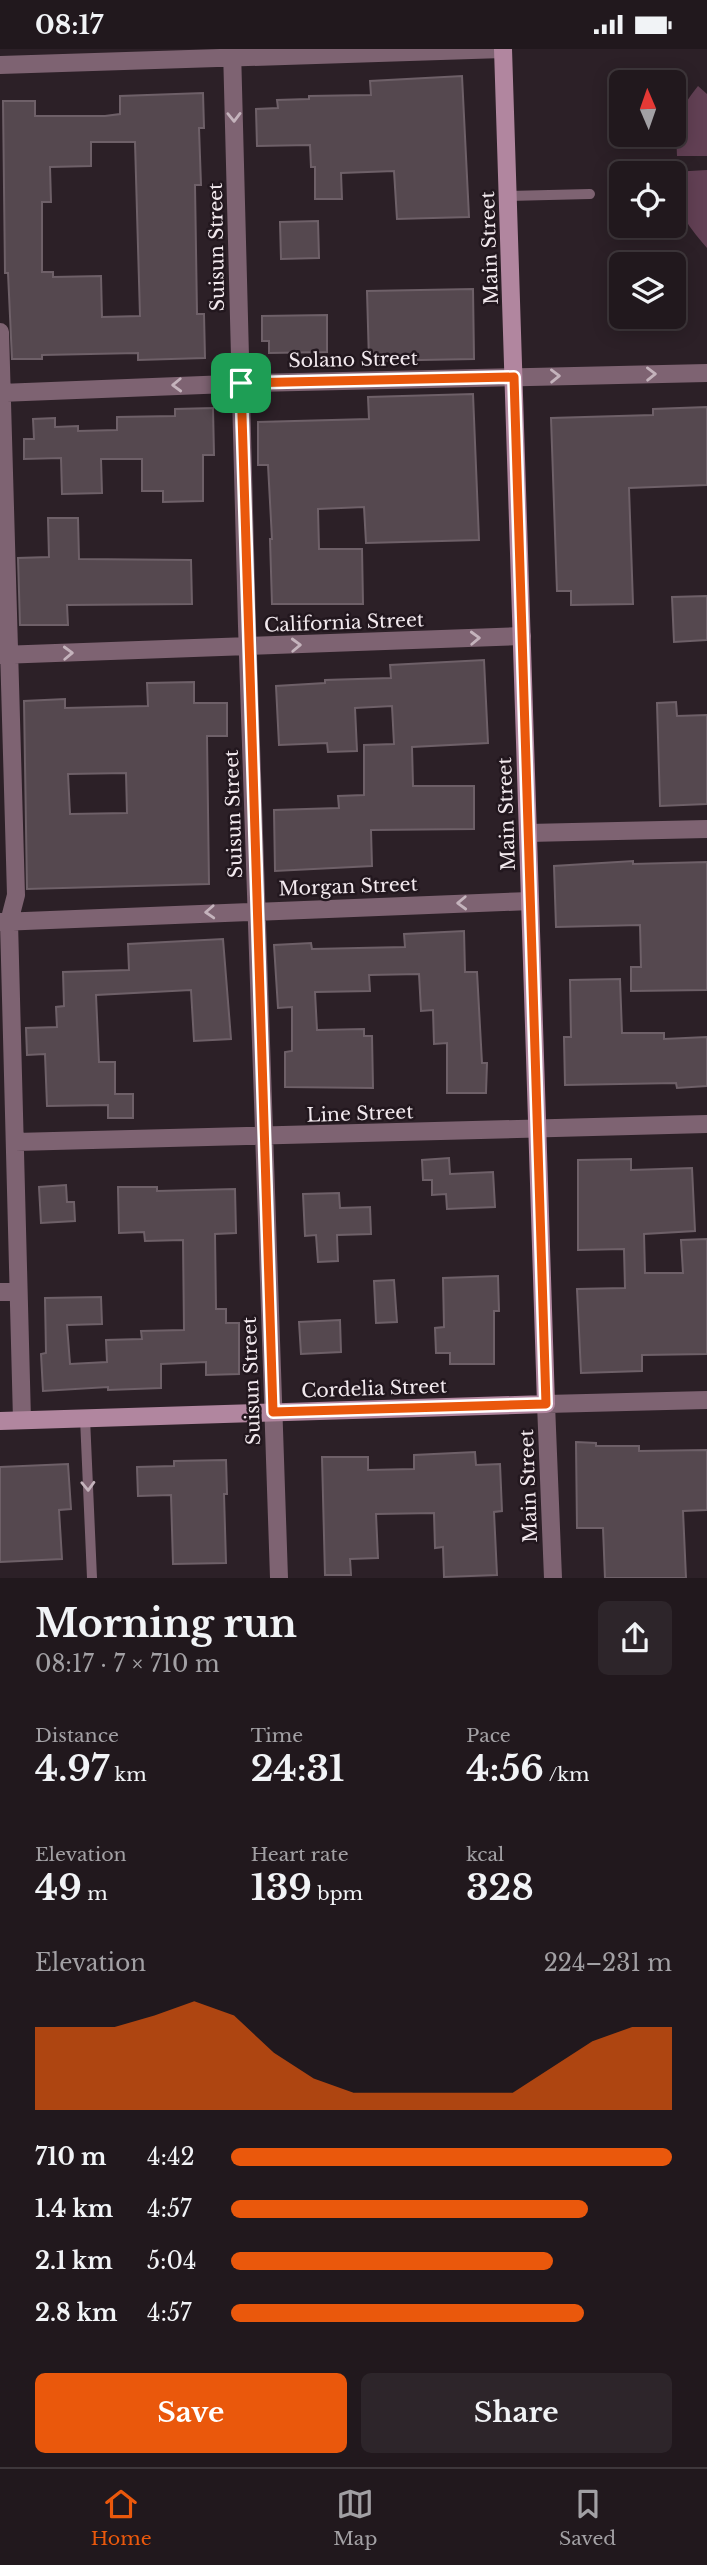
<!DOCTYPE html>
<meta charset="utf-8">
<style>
body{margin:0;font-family:"Libre Baskerville",serif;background:#2d252a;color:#f1f3f6;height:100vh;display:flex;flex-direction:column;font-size:26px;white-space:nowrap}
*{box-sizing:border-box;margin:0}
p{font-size:23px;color:#a2a0a4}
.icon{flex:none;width:38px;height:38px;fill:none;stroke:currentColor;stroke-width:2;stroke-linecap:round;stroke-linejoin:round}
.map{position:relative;height:1529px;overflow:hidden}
.drawer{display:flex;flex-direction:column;background:#21181d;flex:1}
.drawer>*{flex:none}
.needle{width:46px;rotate:358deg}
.buttons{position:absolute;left:609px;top:21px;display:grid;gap:14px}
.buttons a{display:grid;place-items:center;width:77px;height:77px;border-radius:10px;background:#21181d;box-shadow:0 4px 18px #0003,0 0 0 2px #3e373b;font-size:35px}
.pin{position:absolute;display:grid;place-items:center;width:60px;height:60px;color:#fff;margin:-30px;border-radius:14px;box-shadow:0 4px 10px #0006}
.round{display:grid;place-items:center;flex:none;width:74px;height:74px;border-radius:10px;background:#2d252a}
.overview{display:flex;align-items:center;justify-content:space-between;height:119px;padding:0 35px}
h1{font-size:38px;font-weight:800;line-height:52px}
.figures{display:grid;grid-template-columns:repeat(3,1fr);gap:10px;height:119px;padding:7px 35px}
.figures div{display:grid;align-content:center}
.figures b{font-size:35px;font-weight:800}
.figures small{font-size:19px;font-weight:400}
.figures p{font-size:19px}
.chart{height:196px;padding:14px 35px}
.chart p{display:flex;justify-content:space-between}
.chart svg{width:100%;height:126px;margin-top:7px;fill:#ea580c;opacity:.7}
.cta{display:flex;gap:14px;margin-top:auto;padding:14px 35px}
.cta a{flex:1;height:80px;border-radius:10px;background:#ea580c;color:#fff;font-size:28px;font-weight:800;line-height:80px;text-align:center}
.cta a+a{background:#2d252a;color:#f1f3f6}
ul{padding:0 35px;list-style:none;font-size:23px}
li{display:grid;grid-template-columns:112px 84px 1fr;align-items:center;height:52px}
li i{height:18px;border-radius:9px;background:#ea580c}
.status{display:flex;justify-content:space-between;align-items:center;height:49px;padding:0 35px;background:#21181d;direction:ltr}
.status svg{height:19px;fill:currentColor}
.dock{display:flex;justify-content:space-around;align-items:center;height:98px;border-top:2px solid #3e373b;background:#21181d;font-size:19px;color:#a2a0a4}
.dock a{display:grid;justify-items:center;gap:4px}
.dock .selected{color:#ea580c}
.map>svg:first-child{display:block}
</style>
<div class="status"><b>08:17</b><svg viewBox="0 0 49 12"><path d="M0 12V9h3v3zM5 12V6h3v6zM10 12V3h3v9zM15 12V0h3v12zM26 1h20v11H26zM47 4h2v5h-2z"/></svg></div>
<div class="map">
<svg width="707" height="1529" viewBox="0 0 707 1529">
<rect width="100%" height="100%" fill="#2c2027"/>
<path fill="#624054" d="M 698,37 L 707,45 L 707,107 L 677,107 C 676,72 676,65 698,37 Z
M 707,121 L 707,199 C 685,173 674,159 674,124 L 672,123 Z"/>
<path fill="#55484f" stroke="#6e6068" stroke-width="2" fill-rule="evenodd" d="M 462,27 L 469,168 L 397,170 L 394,122 L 341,124 L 342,150 L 315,150 L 315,118 L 311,118 L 310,96 L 257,97 L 256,60 L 278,59 L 277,51 L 309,50 L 309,47 L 371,46 L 370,32 Z
M 203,44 L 204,79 L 199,79 L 201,136 L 195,136 L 197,265 L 204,265 L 205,309 L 138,311 L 138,304 L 42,306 L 42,310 L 12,310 L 8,224 L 5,224 L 3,52 L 35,52 L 35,67 L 105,67 L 120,65 L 120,47 ZM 91,93 L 135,93 L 140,267 L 102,268 L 101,227 L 53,228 L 53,223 L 42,223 L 42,153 L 51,153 L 50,118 L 91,117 Z
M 318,172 L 319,209 L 281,210 L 280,173 Z
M 473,240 L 474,310 L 369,312 L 367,242 Z
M 327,266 L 327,303 L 269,304 L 269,292 L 262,292 L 262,267 Z
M 473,345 L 479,491 L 366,494 L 364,458 L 318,460 L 319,500 L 362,500 L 363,555 L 272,555 L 270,490 L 272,490 L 268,416 L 258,416 L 258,373 L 369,370 L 368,348 Z
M 707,358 L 707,436 L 629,439 L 633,555 L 571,556 L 571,542 L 557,542 L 551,369 L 653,366 L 653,360 Z
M 213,359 L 214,406 L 203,406 L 203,452 L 163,453 L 163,442 L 142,442 L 142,410 L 101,410 L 102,444 L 62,445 L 61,409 L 24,410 L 24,390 L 34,390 L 33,370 L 55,369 L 55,378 L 78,377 L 78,382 L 117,381 L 117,368 L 175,367 L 175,360 Z
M 48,469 L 78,469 L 79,510 L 191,511 L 192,555 L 67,556 L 68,576 L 20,576 L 18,509 L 49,508 Z
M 707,547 L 707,591 L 674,593 L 672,548 Z
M 484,611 L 488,694 L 412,698 L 413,737 L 474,737 L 474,780 L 371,781 L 372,817 L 275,822 L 274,761 L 339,759 L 338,747 L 364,746 L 364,696 L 394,695 L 392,657 L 355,659 L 357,702 L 328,703 L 327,694 L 279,696 L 276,637 L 325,634 L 325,631 L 391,629 L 390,616 Z
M 194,633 L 194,654 L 227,654 L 227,687 L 207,687 L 209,835 L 27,840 L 24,652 L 65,650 L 65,659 L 148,657 L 147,634 ZM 126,724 L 127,764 L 70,765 L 68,725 Z
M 676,653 L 677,667 L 707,666 L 707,755 L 660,757 L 657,654 Z
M 633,812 L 633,815 L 707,813 L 707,941 L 631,942 L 631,918 L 641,918 L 640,876 L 556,878 L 554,817 Z
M 464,882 L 465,923 L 477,923 L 482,1014 L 487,1014 L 486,1044 L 447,1044 L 447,994 L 434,995 L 433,961 L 421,962 L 419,925 L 369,926 L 370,942 L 315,943 L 317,981 L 364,980 L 364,987 L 372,987 L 373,1039 L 285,1038 L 285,1003 L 292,1002 L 292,958 L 278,959 L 274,896 L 311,894 L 312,900 L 405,898 L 404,885 Z
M 223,890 L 231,990 L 194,992 L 191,941 L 96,946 L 99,1013 L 115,1013 L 115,1045 L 133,1045 L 133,1069 L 108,1069 L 108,1056 L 47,1057 L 45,1005 L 27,1006 L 26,979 L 57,978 L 56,958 L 64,957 L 63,923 L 129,921 L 128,895 Z
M 620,930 L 622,984 L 664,984 L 664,990 L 707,988 L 707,1037 L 677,1039 L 676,1034 L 565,1036 L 564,988 L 571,988 L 570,931 Z
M 449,1109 L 450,1125 L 493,1123 L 495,1158 L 447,1160 L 446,1145 L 432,1146 L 432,1131 L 423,1131 L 422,1111 Z
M 631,1110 L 631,1121 L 692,1119 L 695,1182 L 644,1185 L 645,1224 L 683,1224 L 681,1191 L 707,1190 L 707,1305 L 642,1306 L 642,1322 L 581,1324 L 577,1240 L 625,1239 L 624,1200 L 578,1201 L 578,1111 Z
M 66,1136 L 67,1153 L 74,1153 L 75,1172 L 41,1174 L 39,1138 Z
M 118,1138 L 157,1138 L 157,1142 L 235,1140 L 236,1184 L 215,1185 L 216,1260 L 226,1260 L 226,1274 L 239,1274 L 239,1325 L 206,1326 L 206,1313 L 161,1315 L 161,1339 L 108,1341 L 108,1338 L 43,1342 L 41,1305 L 46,1304 L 45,1249 L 101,1248 L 102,1275 L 67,1276 L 70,1315 L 107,1313 L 106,1291 L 142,1290 L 141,1282 L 184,1281 L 183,1191 L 145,1192 L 144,1183 L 119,1184 Z
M 339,1144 L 340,1159 L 370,1158 L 371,1185 L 337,1186 L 338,1212 L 318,1213 L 316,1186 L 305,1187 L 303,1145 Z
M 498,1227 L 499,1262 L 494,1262 L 494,1315 L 450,1315 L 450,1304 L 436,1304 L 435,1279 L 444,1278 L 443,1229 Z
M 394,1231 L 397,1273 L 376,1274 L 374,1232 Z
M 340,1271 L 341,1303 L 301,1305 L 299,1273 Z
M 576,1393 L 596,1394 L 596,1397 L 639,1397 L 639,1402 L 707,1401 L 707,1461 L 683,1462 L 686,1529 L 605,1529 L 603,1479 L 577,1479 Z
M 475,1403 L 476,1416 L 500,1415 L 502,1462 L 494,1463 L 497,1526 L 444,1528 L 443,1498 L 435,1499 L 434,1464 L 376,1465 L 378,1509 L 350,1510 L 351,1526 L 325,1526 L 322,1408 L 368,1408 L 368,1421 L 414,1420 L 414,1406 Z
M 226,1411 L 227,1445 L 224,1445 L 226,1514 L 173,1515 L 171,1446 L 138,1447 L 137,1418 L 174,1417 L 174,1412 Z
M 68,1415 L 71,1460 L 59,1461 L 62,1510 L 0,1513 L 0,1418 Z"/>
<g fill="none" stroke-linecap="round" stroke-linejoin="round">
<path stroke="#7e6372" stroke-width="10" d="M 508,147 L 590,145
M 85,1369 L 92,1529"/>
<path stroke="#7e6372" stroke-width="18" d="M 232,0 L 247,577 L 279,1529
M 0,16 L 503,0
M 0,283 L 16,846 L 9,873 L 22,1371
M 0,344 L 254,334 L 707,324
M 0,606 L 522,587
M 528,784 L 707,780
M 0,873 L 530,852
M 15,1093 L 707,1075
M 0,1243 L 18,1243
M 553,1529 L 546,1355 L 707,1351"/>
<path stroke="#b1869f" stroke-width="18" d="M 0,1372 L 546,1355 L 503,0"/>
</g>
<defs><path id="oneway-chevron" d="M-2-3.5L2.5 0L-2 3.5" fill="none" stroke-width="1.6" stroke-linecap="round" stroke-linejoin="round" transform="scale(1.75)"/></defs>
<g stroke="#c4b3bc">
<use href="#oneway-chevron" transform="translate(234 68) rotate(89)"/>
<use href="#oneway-chevron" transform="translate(651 325) rotate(-1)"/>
<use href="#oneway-chevron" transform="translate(555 327) rotate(-1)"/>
<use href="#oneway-chevron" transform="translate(177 336) rotate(178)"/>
<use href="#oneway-chevron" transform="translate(475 589) rotate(-2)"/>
<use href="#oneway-chevron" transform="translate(296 596) rotate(-2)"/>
<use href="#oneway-chevron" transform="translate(68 604) rotate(-2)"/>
<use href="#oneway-chevron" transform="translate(462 854) rotate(178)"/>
<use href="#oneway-chevron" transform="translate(210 863) rotate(177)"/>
<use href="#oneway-chevron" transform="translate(88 1437) rotate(88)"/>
</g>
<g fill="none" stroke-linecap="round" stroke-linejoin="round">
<g stroke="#fff" stroke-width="14">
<path id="route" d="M 514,328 L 546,1355 L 273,1363 L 241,334 Z"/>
</g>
<use href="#route" stroke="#ea580c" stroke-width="9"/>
</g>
<g text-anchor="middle" stroke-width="5" stroke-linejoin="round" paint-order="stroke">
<g font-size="19" fill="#f2e9ee" stroke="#22171e">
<text transform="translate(216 198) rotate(-91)" y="7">Suisun Street</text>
<text transform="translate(489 199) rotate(-92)" y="7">Main Street</text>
<text transform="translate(353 310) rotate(-1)" y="7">Solano Street</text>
<text transform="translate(344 573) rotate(-2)" y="7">California Street</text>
<text transform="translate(233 765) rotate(-92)" y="7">Suisun Street</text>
<text transform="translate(506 765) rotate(-92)" y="7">Main Street</text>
<text transform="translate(348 837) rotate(-2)" y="7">Morgan Street</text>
<text transform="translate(360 1064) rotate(-2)" y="7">Line Street</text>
<text transform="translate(251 1332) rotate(-92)" y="7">Suisun Street</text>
<text transform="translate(374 1339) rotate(-2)" y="7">Cordelia Street</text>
<text transform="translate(528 1437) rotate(-92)" y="7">Main Street</text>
</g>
</g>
</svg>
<div class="buttons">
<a><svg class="needle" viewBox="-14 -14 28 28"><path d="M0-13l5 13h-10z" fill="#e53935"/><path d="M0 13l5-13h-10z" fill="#a2a0a4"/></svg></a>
<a><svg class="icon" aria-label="locate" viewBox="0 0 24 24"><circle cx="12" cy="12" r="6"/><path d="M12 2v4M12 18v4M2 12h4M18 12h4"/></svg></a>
<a><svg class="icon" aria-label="layers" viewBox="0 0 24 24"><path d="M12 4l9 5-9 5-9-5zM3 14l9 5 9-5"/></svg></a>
</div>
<div class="pin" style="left:241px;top:334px;background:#1e9e55"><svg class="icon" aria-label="arrive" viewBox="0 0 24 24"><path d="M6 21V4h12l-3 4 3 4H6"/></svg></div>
</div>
<section class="drawer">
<div class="overview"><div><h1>Morning run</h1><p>08:17 · 7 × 710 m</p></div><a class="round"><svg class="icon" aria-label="share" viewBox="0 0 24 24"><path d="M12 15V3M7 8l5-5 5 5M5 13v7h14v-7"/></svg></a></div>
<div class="figures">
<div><p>Distance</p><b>4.97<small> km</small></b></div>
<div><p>Time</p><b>24:31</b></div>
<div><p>Pace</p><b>4:56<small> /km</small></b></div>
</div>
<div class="figures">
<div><p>Elevation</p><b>49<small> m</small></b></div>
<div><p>Heart rate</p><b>139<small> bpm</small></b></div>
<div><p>kcal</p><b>328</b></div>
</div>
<div class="chart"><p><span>Elevation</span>224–231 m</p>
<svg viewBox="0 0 160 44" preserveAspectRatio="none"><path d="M0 44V15L10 15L20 15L30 11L40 6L50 11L60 24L70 33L80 38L90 38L100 38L110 38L120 38L130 29L140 20L150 15L160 15V44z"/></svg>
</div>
<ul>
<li><b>710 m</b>4:42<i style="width:100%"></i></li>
<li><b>1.4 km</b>4:57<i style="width:81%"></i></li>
<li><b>2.1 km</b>5:04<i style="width:73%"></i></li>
<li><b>2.8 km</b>4:57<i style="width:80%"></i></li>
</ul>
<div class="cta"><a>Save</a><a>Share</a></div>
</section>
<nav class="dock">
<a class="selected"><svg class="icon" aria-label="home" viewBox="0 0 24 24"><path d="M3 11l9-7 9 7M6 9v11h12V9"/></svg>Home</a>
<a><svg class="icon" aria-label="map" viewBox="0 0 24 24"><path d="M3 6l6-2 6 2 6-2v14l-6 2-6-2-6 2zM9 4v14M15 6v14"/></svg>Map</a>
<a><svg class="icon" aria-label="saved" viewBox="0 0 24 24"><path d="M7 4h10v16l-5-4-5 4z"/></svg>Saved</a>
</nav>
